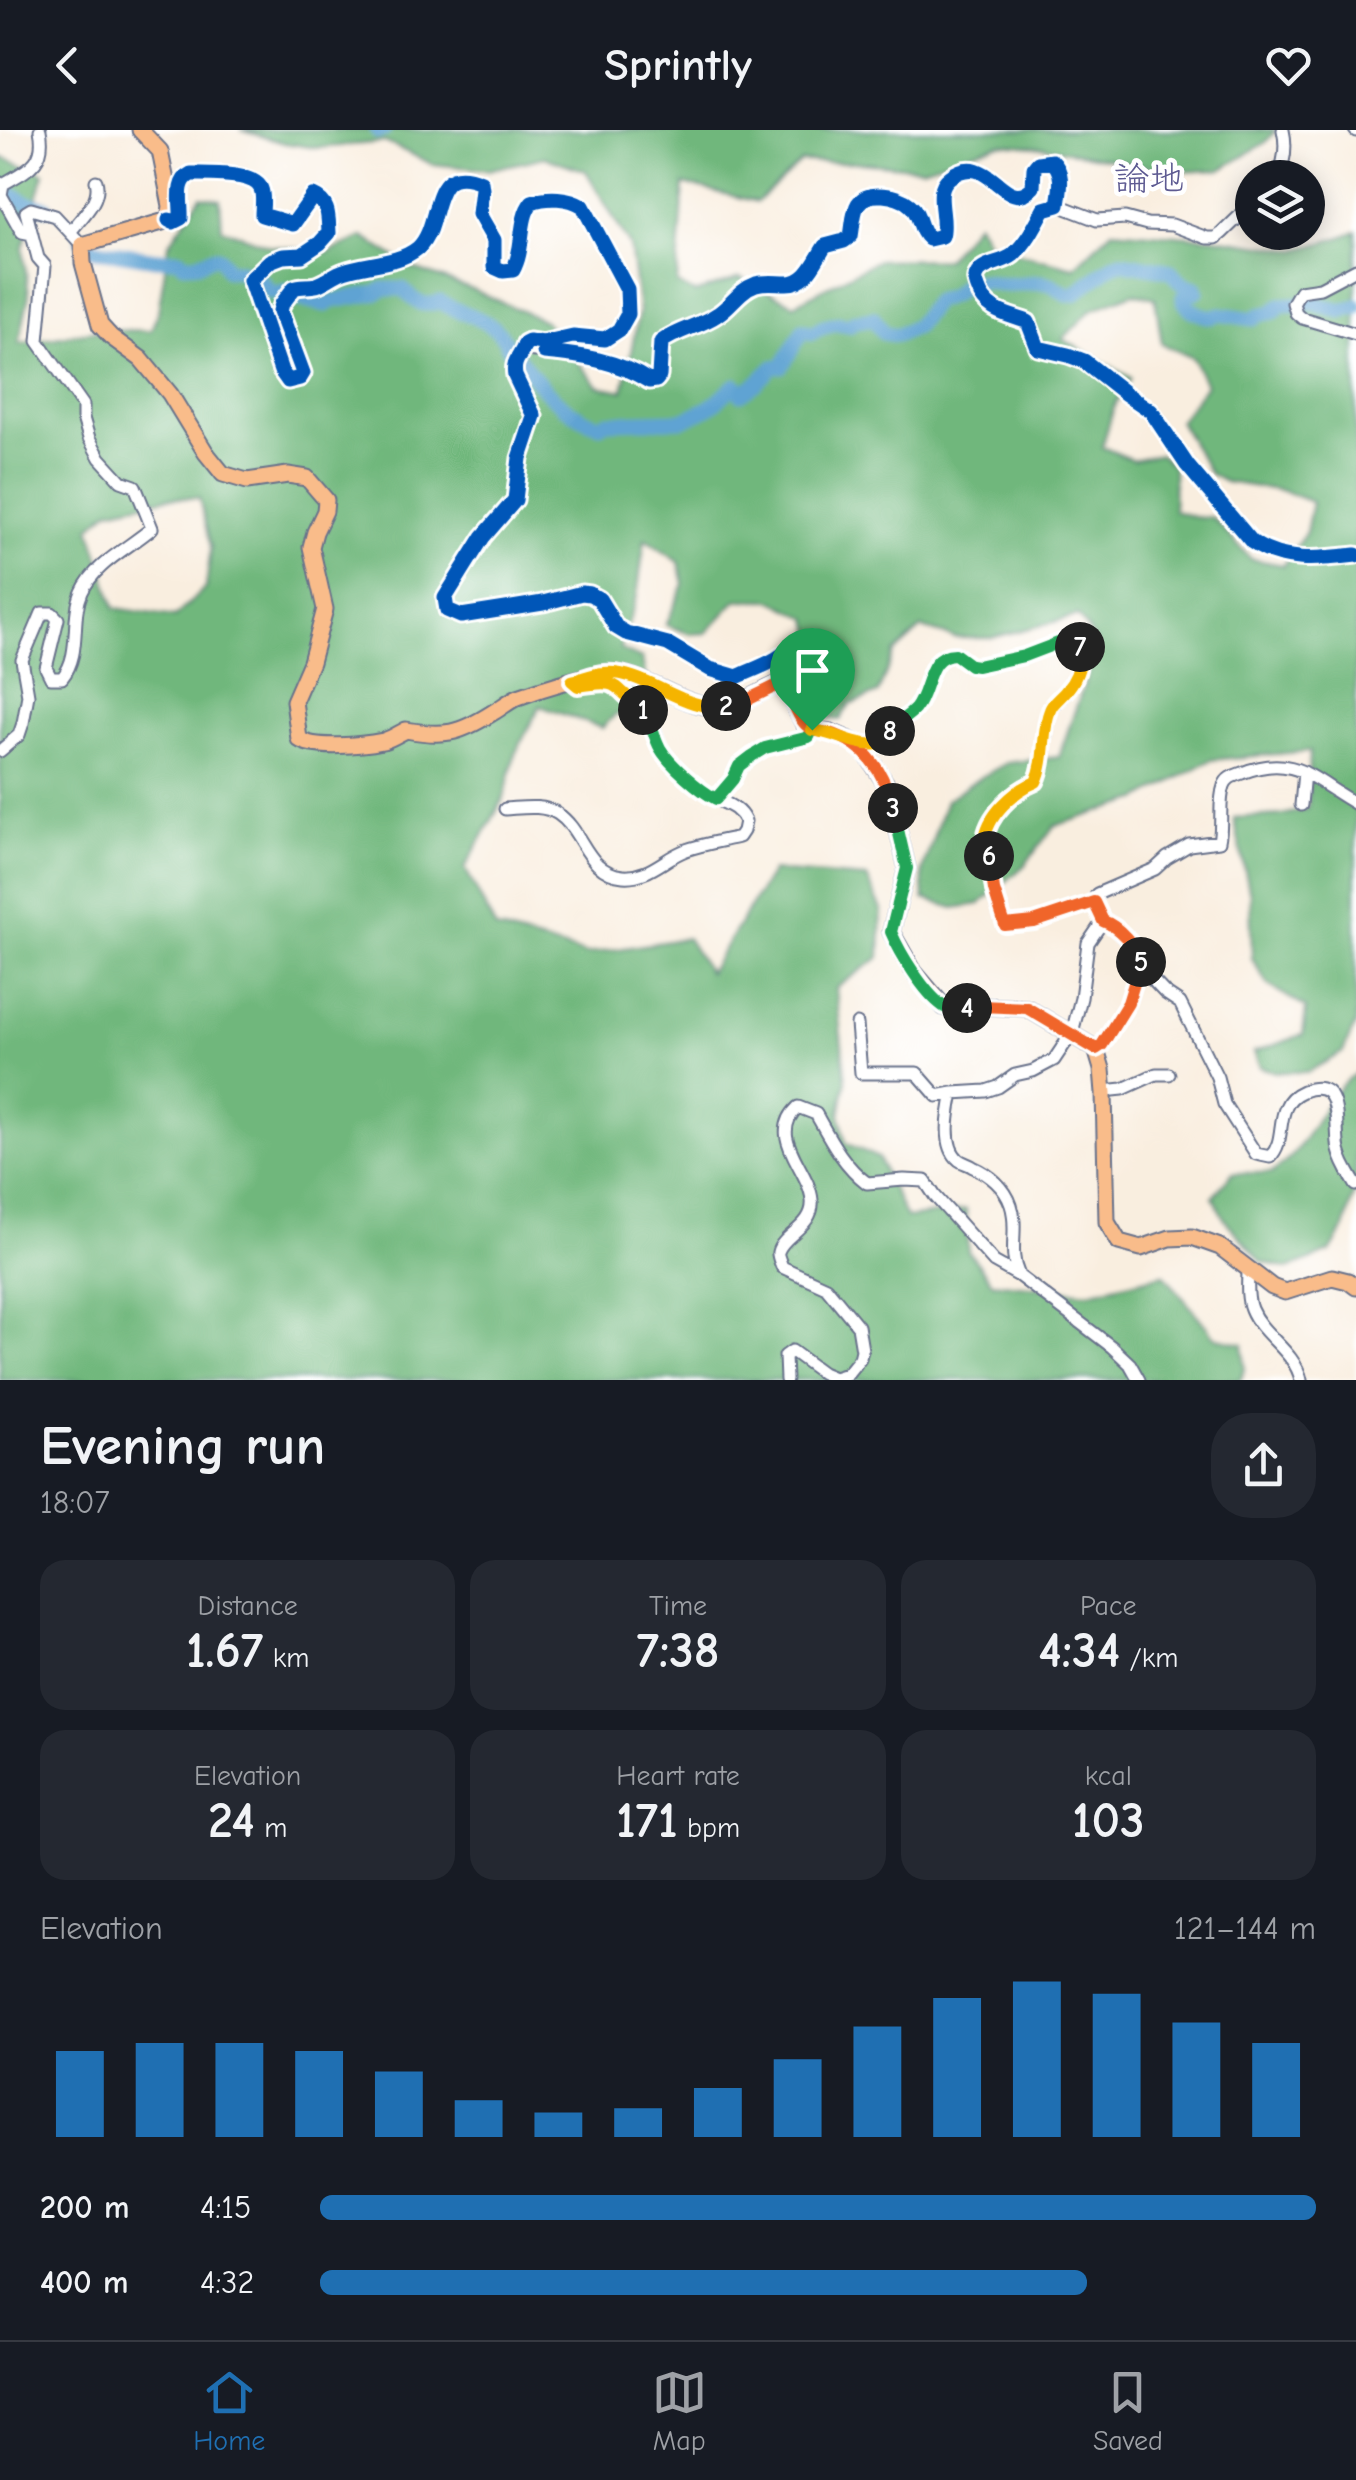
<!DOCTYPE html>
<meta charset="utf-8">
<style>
body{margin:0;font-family:"Comic Neue","Klee One",sans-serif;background:#242831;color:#f1f3f6;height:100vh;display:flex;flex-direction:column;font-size:38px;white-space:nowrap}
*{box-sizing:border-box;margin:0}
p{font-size:32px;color:#9ea1a6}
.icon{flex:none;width:55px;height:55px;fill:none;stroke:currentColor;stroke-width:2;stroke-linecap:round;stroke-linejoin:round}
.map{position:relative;height:1250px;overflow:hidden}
.side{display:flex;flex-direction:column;background:#171b24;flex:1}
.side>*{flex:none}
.fabs{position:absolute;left:1235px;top:30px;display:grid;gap:20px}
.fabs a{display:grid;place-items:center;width:90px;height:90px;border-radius:50%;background:#171b24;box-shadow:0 5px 25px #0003;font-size:50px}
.pin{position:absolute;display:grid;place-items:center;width:85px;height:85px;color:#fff;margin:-102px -42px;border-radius:50% 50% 50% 0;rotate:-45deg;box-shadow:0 0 10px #0007}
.pin .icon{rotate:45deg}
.km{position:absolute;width:50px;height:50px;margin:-25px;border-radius:50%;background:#222;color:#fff;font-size:28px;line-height:50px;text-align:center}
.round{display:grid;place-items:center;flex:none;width:105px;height:105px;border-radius:40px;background:#242831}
.overview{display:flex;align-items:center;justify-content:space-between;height:170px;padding:0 40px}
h1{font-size:55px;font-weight:800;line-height:75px}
.metrics{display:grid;grid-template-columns:repeat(3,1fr);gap:15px;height:170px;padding:10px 40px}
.metrics div{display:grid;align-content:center;border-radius:25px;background:#242831;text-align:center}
.metrics b{font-size:50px;font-weight:800}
.metrics small{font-size:28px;font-weight:400}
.metrics p{font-size:28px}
.chart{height:280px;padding:20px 40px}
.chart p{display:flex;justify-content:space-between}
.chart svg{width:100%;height:180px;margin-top:10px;stroke:#1f6fb2;stroke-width:6}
ul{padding:0 40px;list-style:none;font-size:32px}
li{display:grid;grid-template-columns:160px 120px 1fr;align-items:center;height:75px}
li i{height:25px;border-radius:12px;background:#1f6fb2}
header{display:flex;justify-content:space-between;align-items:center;height:130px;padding:0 40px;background:#171b24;font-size:45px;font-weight:800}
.menu{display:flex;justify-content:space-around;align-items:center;height:140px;border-top:2px solid #363941;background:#171b24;font-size:28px;color:#9ea1a6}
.menu a{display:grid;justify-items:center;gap:5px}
.menu .on{color:#1f6fb2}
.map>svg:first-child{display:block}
</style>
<header><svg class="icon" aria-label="back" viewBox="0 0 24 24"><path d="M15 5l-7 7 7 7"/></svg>Sprintly<svg class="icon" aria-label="heart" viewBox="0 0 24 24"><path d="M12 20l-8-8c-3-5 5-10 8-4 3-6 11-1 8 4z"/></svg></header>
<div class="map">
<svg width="1356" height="1250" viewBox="0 0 1356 1250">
<rect width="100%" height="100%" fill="#fff"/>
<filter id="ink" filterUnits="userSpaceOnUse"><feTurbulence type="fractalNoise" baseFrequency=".01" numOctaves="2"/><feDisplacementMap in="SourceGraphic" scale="20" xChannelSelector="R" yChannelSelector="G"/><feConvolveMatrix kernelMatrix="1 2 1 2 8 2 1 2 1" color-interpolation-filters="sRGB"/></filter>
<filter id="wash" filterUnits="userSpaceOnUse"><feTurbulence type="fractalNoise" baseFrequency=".0048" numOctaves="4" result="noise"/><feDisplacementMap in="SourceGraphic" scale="40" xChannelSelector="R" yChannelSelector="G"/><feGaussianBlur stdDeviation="2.25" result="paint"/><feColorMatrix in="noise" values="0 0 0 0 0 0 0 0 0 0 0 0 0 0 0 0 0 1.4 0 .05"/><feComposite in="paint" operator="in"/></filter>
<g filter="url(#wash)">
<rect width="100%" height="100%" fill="#f9eedf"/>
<path fill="#70b77c" stroke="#46736d" stroke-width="2.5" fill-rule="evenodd" d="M 241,0 L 1276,0 L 1265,13 L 1221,40 L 1178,42 L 1046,17 L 1000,13 L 922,38 L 859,32 L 801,32 L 757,72 L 684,54 L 677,154 L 695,163 L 740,148 L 794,174 L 878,130 L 946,129 L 977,92 L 989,115 L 1074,137 L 1112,100 L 1216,108 L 1297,120 L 1339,108 L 1356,101 L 1356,893 L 1343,922 L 1308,942 L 1275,942 L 1260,937 L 1254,922 L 1303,905 L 1306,878 L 1268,855 L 1252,829 L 1250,765 L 1234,688 L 1282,685 L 1308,679 L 1310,621 L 1211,630 L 1138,670 L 1054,696 L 1025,735 L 980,774 L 954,778 L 924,769 L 922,741 L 946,670 L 976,650 L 1007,633 L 1059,627 L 1098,514 L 1078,486 L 991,508 L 955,508 L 922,498 L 894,523 L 878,563 L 849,575 L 840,590 L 816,587 L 818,530 L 809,489 L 771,470 L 737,470 L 706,503 L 690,504 L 666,495 L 684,454 L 679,432 L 645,409 L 637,466 L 620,519 L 642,529 L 650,569 L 614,586 L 602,598 L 540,576 L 515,624 L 504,668 L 465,738 L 496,799 L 586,824 L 687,808 L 709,843 L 772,741 L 867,748 L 882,780 L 880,827 L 836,858 L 846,952 L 840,984 L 846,1013 L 878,1028 L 906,1088 L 966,1080 L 968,1121 L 992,1152 L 1089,1162 L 1164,1144 L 1215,1207 L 1243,1214 L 1245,1240 L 1240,1250 L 0,1250 L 0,27 L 44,43 L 23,118 L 29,165 L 19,213 L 91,201 L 151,200 L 158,182 L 169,114 L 201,66 L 220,69 L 222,98 L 271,116 L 328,123 L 363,107 L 412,138 L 476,161 L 545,191 L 598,256 L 623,261 L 639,182 L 630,116 L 586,41 L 545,27 L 488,40 L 432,34 L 385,12 L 317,18 L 284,13 ZM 1133,163 L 1155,168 L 1162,214 L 1193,228 L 1206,255 L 1179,291 L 1210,344 L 1225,352 L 1283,361 L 1312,372 L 1306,402 L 1283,435 L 1251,429 L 1212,387 L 1196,387 L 1174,381 L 1173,336 L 1160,324 L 1133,330 L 1102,317 L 1115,274 L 1131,248 L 1063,209 L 1091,180 ZM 167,368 L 199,368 L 211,418 L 206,457 L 175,487 L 115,478 L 90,397 L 109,380 Z
M 1356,943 L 1356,1055 L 1344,1099 L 1330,1122 L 1288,1139 L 1262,1132 L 1225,1090 L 1213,1067 L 1232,1043 L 1272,1043 C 1280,1036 1290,1030 1296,1021 C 1315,995 1329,962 1356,943 Z"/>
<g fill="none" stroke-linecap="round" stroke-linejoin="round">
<path stroke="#5fa3d3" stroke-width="15" d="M 377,0 L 378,2 L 384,0
M 0,57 L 25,72 L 46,78
M 82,108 L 93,119 L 156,129 L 180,129 L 184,134 C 188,134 196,134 199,133 C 214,127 219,120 227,140 L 240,140 L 243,144 L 261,150 L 270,162 L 286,161 L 296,168 L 326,175 L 333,171 L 377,163 L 383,159 L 403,159 C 415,172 422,178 440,172 C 465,187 497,187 509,219 L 514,222 C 539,255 560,282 600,296 L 606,292 L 683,290 C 693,285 707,280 715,273 C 723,267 728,260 736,255 L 741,264 L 757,253 L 773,237 L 782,236 L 803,200 L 812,203 C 823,195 835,191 849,195 L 855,191 L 874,188 L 884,203 L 896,205 L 915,197 L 935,171 L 952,165 L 966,153 L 985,151 L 1003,155 L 1041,152 L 1051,154 L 1067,164 L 1074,164 L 1112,135 L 1121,132 L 1171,141 L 1183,154 L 1196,158 L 1197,161 L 1183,168 C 1186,180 1200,184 1211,187 L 1220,184 L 1254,189 L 1259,185 L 1274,182 L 1280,175 L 1315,173 L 1341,181 L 1356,176"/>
</g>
</g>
<g filter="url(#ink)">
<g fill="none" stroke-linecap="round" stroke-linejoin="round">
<g stroke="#69728b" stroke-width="15">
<path id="minor" d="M 1355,0 L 1356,1
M 1277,48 C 1285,32 1287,17 1283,0
M 1058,75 L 1097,90 L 1125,88 L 1147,94 L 1172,95 L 1207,108 L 1216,108 L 1222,103 L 1252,74
M 169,90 L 173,92 L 181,88 C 182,73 175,52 191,44 C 206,44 255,42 261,59 C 264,66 262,78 262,85 L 293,94 L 313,66 C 330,73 328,87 329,103 L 320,113 L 302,125 L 283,126 L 270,131 L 250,150 L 281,241 L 288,251 L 300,248 L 303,243 L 280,181 L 282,174 L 294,158 C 301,155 308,157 316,155 C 326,152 334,144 344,141 C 366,133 399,134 418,118 C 444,94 427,29 481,52 L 482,59 L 479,84 L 494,110 L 494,137 L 503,141 L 513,140 C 525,119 518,89 532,72 C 547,66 569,67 583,76 L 627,159 L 628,184 L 619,200 L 605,209 L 573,206 L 542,213 L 529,211 L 525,213 C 522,227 512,228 515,246 L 534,286 L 520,328 L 515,370 L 483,407 L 445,468 L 447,480 L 461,486 L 543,473 L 582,463 L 590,464 L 599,469 L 616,497 L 626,503 L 668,514 L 710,539 L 737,547 C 750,541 764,536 776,529 C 788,522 820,492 818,530 L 786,551
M 71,101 C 82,87 102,69 96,51
M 32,104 L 22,102 L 20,99 L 1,65 L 3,54 C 27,40 47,33 40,0
M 1356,139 L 1320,158 L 1300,161 L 1293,173 L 1296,183 L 1302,188 L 1356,204
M 524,220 C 568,224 612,227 649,251 L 656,250 L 659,246 L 661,212 C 679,199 701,196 718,184 C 732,175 739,160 756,154 C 766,151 777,153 787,153 C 808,153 815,131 825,116 L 844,111 L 851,106 C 853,96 853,82 858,74 C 868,59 898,65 910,75 C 921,84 918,100 929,109 L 942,106 C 948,88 932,60 950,47 C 990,17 1004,87 1033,57 L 1034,38 L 1038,33 L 1052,31 C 1065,43 1060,60 1058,75 L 1044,79 C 1035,96 1027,112 1013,125 C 1003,133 984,133 978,143 C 974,149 976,152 978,158 C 986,182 1007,184 1028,192 L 1038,218 L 1068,225 L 1084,231 L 1126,264 L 1151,281 L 1187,335 L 1252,412 C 1282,434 1321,429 1356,425
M 857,613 L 876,616 L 888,612 L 892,595 C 902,589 912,584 918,574 C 930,555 928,524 955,523 L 970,535 L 977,536 L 1024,526 L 1066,510 L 1077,513 C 1086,530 1076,550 1064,564 C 1059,570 1052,574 1049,582 C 1042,605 1047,630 1036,652 C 1015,660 987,685 985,709 C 985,716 989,726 990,733 C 994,754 998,775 1005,795 L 1034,793 L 1094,772 L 1097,764 L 1155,739 L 1167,728 L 1189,715 L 1219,711 C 1223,694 1218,672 1224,656 C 1227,647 1234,646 1242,643 C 1294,622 1313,650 1356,674
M 0,621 L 19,605 L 23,593 L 28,565 L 22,530 L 42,483 L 52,483 L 58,489 L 46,538 L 51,548 L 62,548 C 82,524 70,489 82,462 C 95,433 129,418 152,398 L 135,356 L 121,351 L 100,328 L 89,308 L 83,288 L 83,275 L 38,211 L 45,136 L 38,128 L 26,82 L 31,79 L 55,86 L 82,115
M 716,669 L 733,649 L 739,636 L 753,625 L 765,618 L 809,607 L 812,600
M 1301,675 L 1304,642
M 505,679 C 522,678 543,674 558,684 C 584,701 586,743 623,746 C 649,748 664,728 686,720 C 703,714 722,711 739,707 L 743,701 L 745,691 C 737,674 722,674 707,664 C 693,656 677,639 666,627 C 657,616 657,603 650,590 C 646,581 626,562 617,557 C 604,550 592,553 578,556 L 573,551
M 1103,791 L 1110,793 L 1138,822 L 1144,841 L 1165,863 L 1180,873 L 1217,947 L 1224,974 L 1256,1024 L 1270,1027 C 1284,1013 1278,993 1286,977 C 1289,969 1296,964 1303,961 C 1345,946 1334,998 1339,1020 C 1342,1033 1349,1043 1356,1055
M 857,894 L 861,943 L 917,943 L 937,966 L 953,963
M 1096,919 L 1102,915 L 1128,873 L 1136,847 L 1144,841
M 1104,961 L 1123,959 L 1156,944 L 1169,944
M 1248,1140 C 1248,1152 1246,1167 1251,1179 C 1262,1206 1295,1221 1301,1250
M 1018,1143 C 1008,1122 1019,1097 1011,1075 C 1005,1057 989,1044 973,1037 C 969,1034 963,1033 959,1030 C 942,1016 949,982 953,963 L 986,961 L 998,957 L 1015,945 L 1033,941 L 1054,930 L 1072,903 L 1081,868 L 1088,813 L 1103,791 L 1094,772
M 786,1250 L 785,1226 L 792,1221 L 822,1243 L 834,1248 L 847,1244 L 860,1228 L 862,1220 L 858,1196 L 826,1157 L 782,1137 C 781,1133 777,1126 778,1122 C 782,1105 815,1096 812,1070 C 809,1038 766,1007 798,977 L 816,984 C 830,1009 843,1035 867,1053 L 904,1050 L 925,1051 L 935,1066 L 994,1132 L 1019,1146 L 1112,1217 L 1130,1234 L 1139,1250"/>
</g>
<g stroke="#69728b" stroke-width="19">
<path id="major" d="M 140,0 L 160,21 L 171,76 L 169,90 L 82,115 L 83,133 L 100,195 L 111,207 L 141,229 L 170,264 L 206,323 L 223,344 L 247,351 L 288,345 L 307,348 L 326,370 L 325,381 L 315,402 L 311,417 L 325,479 L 311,532 L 294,571 L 299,609 C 314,620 363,615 383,611 C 391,609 398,604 406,600 C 444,607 459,604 492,583 C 501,578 509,571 518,567 C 543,558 572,549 599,544 C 638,536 677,576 715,577 C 741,578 762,559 786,551 L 798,583 L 804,594 L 812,600 L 831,602 L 856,613 L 868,626 L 888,657 L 907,738 L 891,802 L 914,842 L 944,877 L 953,880 L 980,876 L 1027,878 L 1096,919 L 1102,939 L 1104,963 L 1107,1092 L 1119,1112 L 1141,1118 L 1170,1108 L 1192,1107 L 1220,1117 L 1272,1157 L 1285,1162 L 1332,1147 L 1348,1151 L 1356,1157"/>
</g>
<use href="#minor" stroke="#fff" stroke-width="11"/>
<use href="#major" stroke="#f9bc8a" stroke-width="15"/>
<g stroke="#fff" stroke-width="21">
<path id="cycleway" d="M 169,90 L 173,92 L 181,88 C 182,73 175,52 191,44 C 206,44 255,42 261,59 C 264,66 262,78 262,85 L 293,94 L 313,66 C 330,73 328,87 329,103 L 320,113 L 302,125 L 283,126 L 270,131 L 250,150 L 281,241 L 288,251 L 300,248 L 303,243 L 280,181 L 282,174 L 294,158 C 301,155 308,157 316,155 C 326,152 334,144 344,141 C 366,133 399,134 418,118 C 444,94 427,29 481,52 L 482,59 L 479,84 L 494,110 L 494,137 L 503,141 L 513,140 C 525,119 518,89 532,72 C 547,66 569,67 583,76 L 627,159 L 628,184 L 619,200 L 605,209 L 573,206 L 542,213 L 529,211 L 525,213 C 522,227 512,228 515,246 L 534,286 L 520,328 L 515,370 L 483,407 L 445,468 L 447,480 L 461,486 L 543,473 L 582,463 L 590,464 L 599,469 L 616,497 L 626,503 L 668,514 L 710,539 L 737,547 C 750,541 764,536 776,529 C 788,522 820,492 818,530 L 786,551
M 544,222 C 581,225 618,231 649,251 L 656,250 L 659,246 L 661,212 C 679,199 701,196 718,184 C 732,175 739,160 756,154 C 766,151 777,153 787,153 C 808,153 815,131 825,116 L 844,111 L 851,106 C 853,96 853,82 858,74 C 868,59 898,65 910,75 C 921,84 918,100 929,109 L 942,106 C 948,88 932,60 950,47 C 990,17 1004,87 1033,57 L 1034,38 L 1038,33 L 1052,31 C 1065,43 1060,60 1058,75 L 1044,79 C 1035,96 1027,112 1013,125 C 1003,133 984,133 978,143 C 974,149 976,152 978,158 C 986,182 1007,184 1028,192 L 1038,218 L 1068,225 L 1084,231 L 1126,264 L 1151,281 L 1187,335 L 1252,412 C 1282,434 1321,429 1356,425"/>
</g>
<use href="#cycleway" stroke="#0057b8" stroke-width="15"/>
</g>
</g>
<g fill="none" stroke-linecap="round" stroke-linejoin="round" filter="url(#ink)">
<g stroke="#fff" stroke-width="20">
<path id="split-1" d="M 643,580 C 652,592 653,605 660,618 C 669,634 700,661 716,669 L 733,649 L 739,636 L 752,626 L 765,618 L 809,607 L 812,600"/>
</g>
<g stroke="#fff" stroke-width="20">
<path id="split-2" d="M 643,580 C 611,557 624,548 578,556 L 572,551 C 582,549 594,543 604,543 C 647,540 683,583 726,576"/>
</g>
<g stroke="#fff" stroke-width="20">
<path id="split-3" d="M 726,576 L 739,574 L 786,551 C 792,566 795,584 806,595 C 814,603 826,601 836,605 C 868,617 885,645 893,678"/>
</g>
<g stroke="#fff" stroke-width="20">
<path id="split-4" d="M 893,678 L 907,738 L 891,802 C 900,823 924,863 943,876 C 950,881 958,879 967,878"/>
</g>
<g stroke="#fff" stroke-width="20">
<path id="split-5" d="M 967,878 L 980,876 L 1027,878 L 1096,919 L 1102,915 L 1128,873 L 1136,847 L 1144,841 L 1141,832"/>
</g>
<g stroke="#fff" stroke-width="20">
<path id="split-6" d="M 989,726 L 994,760 L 1005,795 L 1034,792 L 1094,772 L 1103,791 C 1118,796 1137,817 1141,832"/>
</g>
<g stroke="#fff" stroke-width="20">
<path id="split-7" d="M 989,726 C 988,721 985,716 985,711 C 986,686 1015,660 1036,652 C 1047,629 1041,602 1050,580 C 1052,573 1060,568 1065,562 C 1076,550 1082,534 1080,517"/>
</g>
<g stroke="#fff" stroke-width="20">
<path id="split-8" d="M 890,601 C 897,591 907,588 915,579 C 930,561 926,524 955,524 L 970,535 L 977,536 L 1024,526 L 1066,510 L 1077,513 L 1080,517"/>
</g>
<g stroke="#fff" stroke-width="20">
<path id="split-9" d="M 812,600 C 838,603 863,621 888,612 L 890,601"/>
</g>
<use href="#split-1" stroke="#22a559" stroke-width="12"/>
<use href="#split-2" stroke="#f5b400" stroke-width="12"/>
<use href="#split-3" stroke="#f0652b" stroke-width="12"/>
<use href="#split-4" stroke="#22a559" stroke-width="12"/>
<use href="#split-5" stroke="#f0652b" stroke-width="12"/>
<use href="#split-6" stroke="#f0652b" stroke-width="12"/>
<use href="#split-7" stroke="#f5b400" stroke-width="12"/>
<use href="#split-8" stroke="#22a559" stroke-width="12"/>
<use href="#split-9" stroke="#f5b400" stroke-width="12"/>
</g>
<g text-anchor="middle" stroke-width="9" stroke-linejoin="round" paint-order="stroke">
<g font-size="35" fill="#5e5b92" stroke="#fff">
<text x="1149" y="60">論地</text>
</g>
</g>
</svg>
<div class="fabs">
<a><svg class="icon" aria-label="layers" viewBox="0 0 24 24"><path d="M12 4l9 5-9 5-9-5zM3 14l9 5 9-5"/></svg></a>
</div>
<div class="pin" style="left:812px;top:600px;background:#1e9e55"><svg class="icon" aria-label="arrive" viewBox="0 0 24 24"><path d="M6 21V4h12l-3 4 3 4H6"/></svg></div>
<b class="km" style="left:643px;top:580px">1</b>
<b class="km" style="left:726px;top:576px">2</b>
<b class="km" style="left:893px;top:678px">3</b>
<b class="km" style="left:967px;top:878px">4</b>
<b class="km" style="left:1141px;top:832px">5</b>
<b class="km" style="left:989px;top:726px">6</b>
<b class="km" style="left:1080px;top:517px">7</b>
<b class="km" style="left:890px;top:601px">8</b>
</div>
<section class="side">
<div class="overview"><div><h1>Evening run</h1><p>18:07</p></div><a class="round"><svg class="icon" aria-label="share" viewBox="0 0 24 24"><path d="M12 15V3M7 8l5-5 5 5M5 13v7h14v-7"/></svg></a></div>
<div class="metrics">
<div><p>Distance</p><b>1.67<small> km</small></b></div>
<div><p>Time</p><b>7:38</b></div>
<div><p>Pace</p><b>4:34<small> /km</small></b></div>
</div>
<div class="metrics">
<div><p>Elevation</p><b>24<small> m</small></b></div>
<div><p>Heart rate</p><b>171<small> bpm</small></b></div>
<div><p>kcal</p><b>103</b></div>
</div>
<div class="chart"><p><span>Elevation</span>121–144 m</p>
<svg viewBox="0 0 160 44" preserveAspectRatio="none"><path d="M5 44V23M15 44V21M25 44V21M35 44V23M45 44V28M55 44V35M65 44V38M75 44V37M85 44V32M95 44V25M105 44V17M115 44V10M125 44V6M135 44V9M145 44V16M155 44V21"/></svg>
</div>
<ul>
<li><b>200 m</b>4:15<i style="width:100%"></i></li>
<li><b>400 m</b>4:32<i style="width:77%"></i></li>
</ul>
</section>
<nav class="menu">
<a class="on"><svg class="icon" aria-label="home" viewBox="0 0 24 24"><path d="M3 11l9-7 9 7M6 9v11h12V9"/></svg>Home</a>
<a><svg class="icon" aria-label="map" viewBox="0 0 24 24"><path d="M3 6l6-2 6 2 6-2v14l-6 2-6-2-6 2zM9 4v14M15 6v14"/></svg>Map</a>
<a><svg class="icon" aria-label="saved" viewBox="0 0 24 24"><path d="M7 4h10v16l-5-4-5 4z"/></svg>Saved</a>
</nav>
